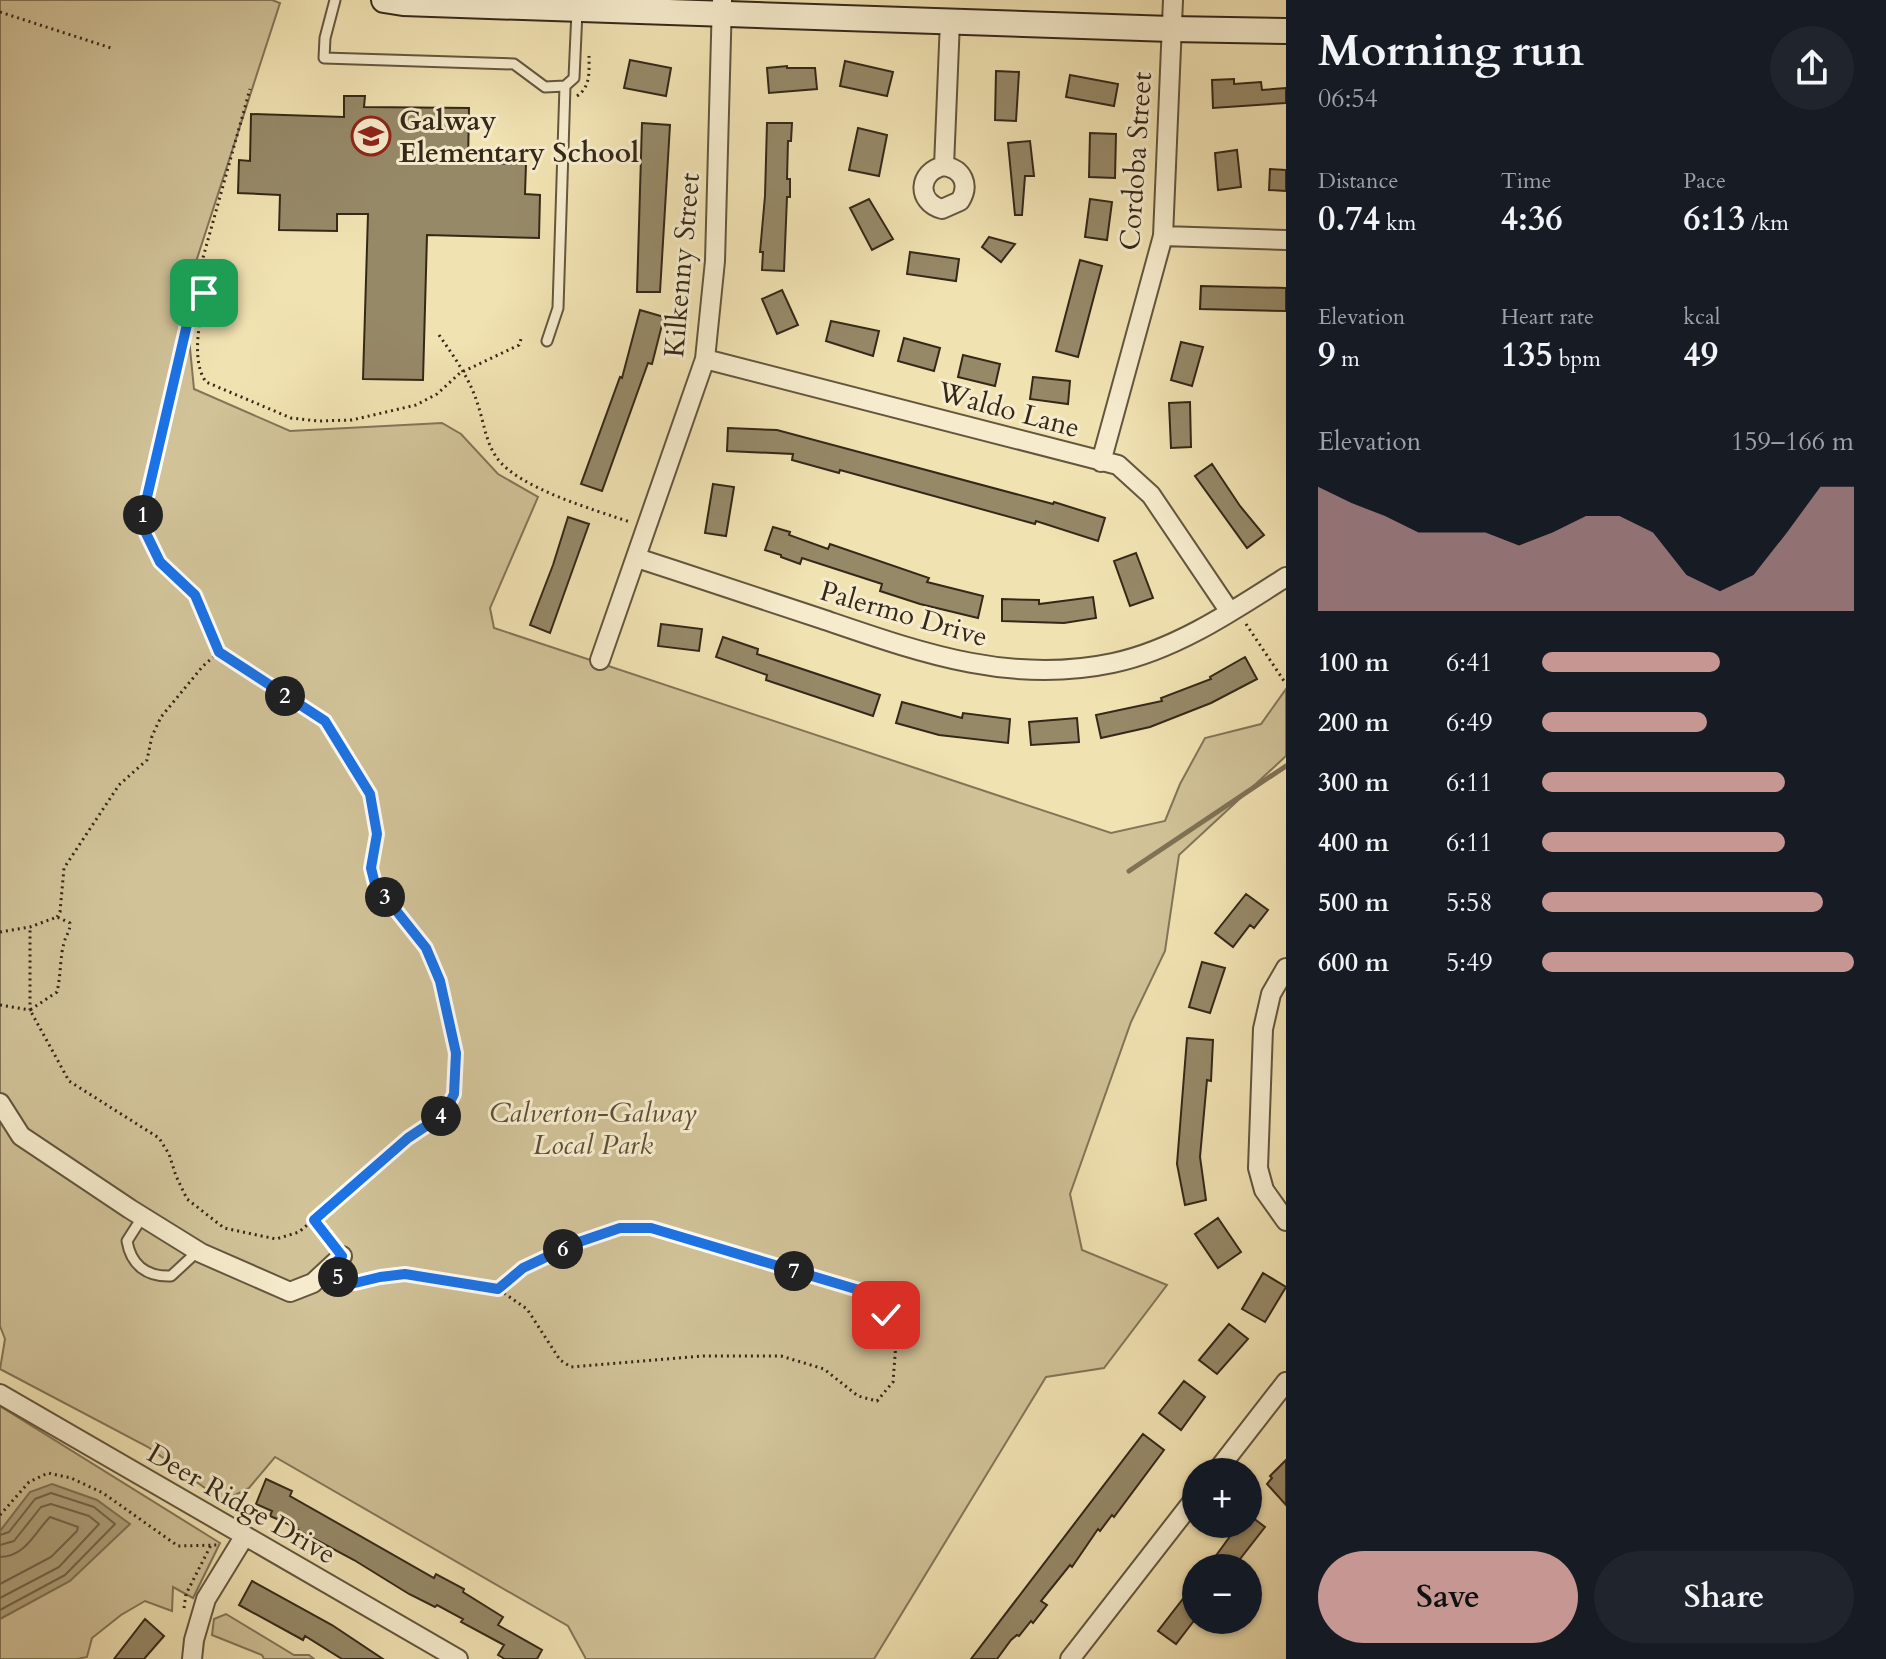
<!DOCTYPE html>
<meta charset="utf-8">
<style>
body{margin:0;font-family:Cardo,serif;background:#20242c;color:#f1f3f6;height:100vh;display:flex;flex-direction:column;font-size:30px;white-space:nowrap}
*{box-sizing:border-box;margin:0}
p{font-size:26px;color:#9ea1a6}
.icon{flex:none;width:44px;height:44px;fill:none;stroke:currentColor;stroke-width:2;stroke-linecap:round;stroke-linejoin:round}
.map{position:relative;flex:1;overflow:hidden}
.side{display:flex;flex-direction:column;background:#171b24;width:600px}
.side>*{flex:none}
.fabs{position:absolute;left:1182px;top:1458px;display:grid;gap:16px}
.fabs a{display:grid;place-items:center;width:80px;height:80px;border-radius:50%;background:#171b24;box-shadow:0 2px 6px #0004;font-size:40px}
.pin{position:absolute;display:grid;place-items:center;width:68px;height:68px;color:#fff;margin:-34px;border-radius:16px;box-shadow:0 4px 12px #0006}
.km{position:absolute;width:40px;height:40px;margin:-20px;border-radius:50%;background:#222;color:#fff;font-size:22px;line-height:40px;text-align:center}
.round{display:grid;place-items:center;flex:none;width:84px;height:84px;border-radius:42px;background:#20242c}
.overview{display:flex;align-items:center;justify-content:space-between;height:136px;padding:0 32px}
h1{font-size:44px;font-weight:800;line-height:60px}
.figures{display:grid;grid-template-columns:repeat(3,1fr);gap:12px;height:136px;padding:8px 32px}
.figures div{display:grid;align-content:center}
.figures b{font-size:34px;font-weight:800}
.figures small{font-size:22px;font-weight:400}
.figures p{font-size:22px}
.chart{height:224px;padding:16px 32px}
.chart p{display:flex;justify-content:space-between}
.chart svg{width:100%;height:144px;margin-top:8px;fill:#c59692;opacity:.7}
.action{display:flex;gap:16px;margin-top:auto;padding:16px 32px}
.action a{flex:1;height:92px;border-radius:48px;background:#c59692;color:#111;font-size:32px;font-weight:800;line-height:92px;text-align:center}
.action a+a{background:#20242c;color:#f1f3f6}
ul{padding:0 32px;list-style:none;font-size:26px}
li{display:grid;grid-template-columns:128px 96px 1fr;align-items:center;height:60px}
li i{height:20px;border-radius:10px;background:#c59692}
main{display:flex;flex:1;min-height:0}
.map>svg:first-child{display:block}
</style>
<main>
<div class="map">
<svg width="1286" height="1659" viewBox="0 0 1286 1659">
<rect width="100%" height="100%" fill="#f1e2b2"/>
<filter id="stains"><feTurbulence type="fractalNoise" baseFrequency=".0025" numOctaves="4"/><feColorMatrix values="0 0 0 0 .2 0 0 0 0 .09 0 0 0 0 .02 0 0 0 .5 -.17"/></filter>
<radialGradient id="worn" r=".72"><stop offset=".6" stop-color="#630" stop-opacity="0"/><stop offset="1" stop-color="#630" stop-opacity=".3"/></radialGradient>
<path fill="#d1c298" stroke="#827558" stroke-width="2" d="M 0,0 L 272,0 L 280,3 L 180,311 L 189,338 L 194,389 L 290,431 L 442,423 L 461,434 L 498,474 L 538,497 L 490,608 L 494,628 L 1111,833 L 1165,821 L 1180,784 L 1205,738 L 1261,724 L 1286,689 L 1286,756 L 1179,855 L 1165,951 L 1131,1022 L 1070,1194 L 1082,1250 L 1167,1285 L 1104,1368 L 1046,1377 L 874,1659 L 586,1659 L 568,1626 L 275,1457 L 249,1488 L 223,1501 L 148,1447 L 0,1369 L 5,1339 L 0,1326 Z
M 0,1406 L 220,1543 L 193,1598 L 173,1587 L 172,1611 L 145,1601 L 121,1615 L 92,1638 L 87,1657 L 77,1659 L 0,1659 Z
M 226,1614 L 294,1655 L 309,1655 L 314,1659 L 264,1659 L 262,1655 L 212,1635 L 214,1619 Z"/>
<path fill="#b1a37e" stroke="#7f7255" stroke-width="2" d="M 52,1484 L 97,1500 L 130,1524 L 70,1581 L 0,1619 L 0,1531 L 30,1492 Z"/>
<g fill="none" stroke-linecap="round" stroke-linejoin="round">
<path stroke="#72664b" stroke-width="2" d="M 0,1535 L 9,1532 L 35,1499 L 51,1493 L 94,1507 L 115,1524 L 65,1575 L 0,1610
M 0,1545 L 14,1541 L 41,1507 L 51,1504 L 89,1516 L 99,1524 L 59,1567 L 0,1598
M 0,1557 C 26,1556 34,1533 50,1517 L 78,1527 L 77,1531 L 51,1557 L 0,1584"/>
<path stroke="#7f7255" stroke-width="5" d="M 1129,871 L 1286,766"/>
</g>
<path fill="#968968" stroke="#342818" stroke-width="2" d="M 630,60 L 671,68 L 666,96 L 624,88 Z
M 845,61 L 893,72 L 887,96 L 840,86 Z
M 787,66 L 787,68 L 815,68 L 817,89 L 769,93 L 767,68 Z
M 996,71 L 1019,72 L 1016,121 L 995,120 Z
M 1070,75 L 1118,84 L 1114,106 L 1066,97 Z
M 1234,79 L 1234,84 L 1261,82 L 1262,90 L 1286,88 L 1286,103 L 1213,108 L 1212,80 Z
M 344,96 L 365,96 L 364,107 L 469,108 L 468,163 L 526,164 L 525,194 L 540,195 L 539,238 L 427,235 L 423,380 L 363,379 L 368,214 L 337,214 L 337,231 L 279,230 L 280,195 L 238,193 L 239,160 L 250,161 L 251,114 L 344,117 Z
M 642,123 L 670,125 L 660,292 L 637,292 Z
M 767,123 L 792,123 L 791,141 L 788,141 L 787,179 L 790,179 L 790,197 L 787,197 L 784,271 L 762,270 L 763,252 L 760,252 L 765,196 Z
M 858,128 L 887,135 L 879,176 L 849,170 Z
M 1090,133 L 1116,134 L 1115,178 L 1089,177 Z
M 1030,141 L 1034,176 L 1025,176 L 1022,215 L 1015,215 L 1008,143 Z
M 1237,150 L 1241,187 L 1218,190 L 1215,153 Z
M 1270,169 L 1286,170 L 1286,191 L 1269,190 Z
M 869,199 L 893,239 L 872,250 L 850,208 Z
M 1090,199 L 1112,202 L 1107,240 L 1085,237 Z
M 989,237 L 1015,244 L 1001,262 L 982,247 Z
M 910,252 L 959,259 L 956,281 L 907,274 Z
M 1080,260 L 1102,266 L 1078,357 L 1056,351 Z
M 1201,286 L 1286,288 L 1286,311 L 1200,309 Z
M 782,290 L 798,325 L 777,334 L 762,299 Z
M 640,310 L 664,317 L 652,364 L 648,363 L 602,491 L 581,484 L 620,377 L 622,378 Z
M 831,321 L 879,331 L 873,356 L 826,341 Z
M 904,338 L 940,348 L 934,371 L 898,361 Z
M 1181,342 L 1203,347 L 1192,386 L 1171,380 Z
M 963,355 L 1000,364 L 995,386 L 958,377 Z
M 1033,377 L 1070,381 L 1068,404 L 1030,399 Z
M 1190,402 L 1191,447 L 1171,448 L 1169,403 Z
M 728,428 L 777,430 L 1053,504 L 1054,502 L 1105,518 L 1098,541 L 1036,521 L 1035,524 L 840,470 L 839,473 L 792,460 L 793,454 L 727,451 Z
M 1212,464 L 1240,506 L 1264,535 L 1247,548 L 1195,476 Z
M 713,484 L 734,487 L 726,536 L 705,533 Z
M 568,517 L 589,524 L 550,633 L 530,625 L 553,565 Z
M 773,527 L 790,532 L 789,535 L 828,549 L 830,544 L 929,578 L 927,582 L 983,596 L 978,618 L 920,604 L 880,591 L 882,584 L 802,558 L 800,564 L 781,557 L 781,555 L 765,550 Z
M 1136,553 L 1153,598 L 1130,606 L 1114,561 Z
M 1093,597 L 1096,618 L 1064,623 L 1002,621 L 1002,599 L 1039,600 L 1039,604 Z
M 661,624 L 702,629 L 699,651 L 658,646 Z
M 723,637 L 758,649 L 757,654 L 880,695 L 873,716 L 766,680 L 767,675 L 716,657 Z
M 1245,657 L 1257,679 L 1211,703 L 1150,727 L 1101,738 L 1096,715 L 1162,701 L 1161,698 L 1211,679 L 1210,677 Z
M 902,702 L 962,718 L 963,713 L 1010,719 L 1008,743 L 939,735 L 896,723 Z
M 1077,718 L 1079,742 L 1031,745 L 1029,722 Z
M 1246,894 L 1268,910 L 1254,928 L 1250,925 L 1233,947 L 1215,933 Z
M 1202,962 L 1225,968 L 1210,1013 L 1189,1007 Z
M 1187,1038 L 1213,1040 L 1211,1081 L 1207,1080 L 1200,1157 L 1206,1200 L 1185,1205 L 1177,1164 Z
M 1218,1218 L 1241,1252 L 1218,1268 L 1195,1234 Z
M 1263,1273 L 1286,1287 L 1265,1322 L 1242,1309 Z
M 1229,1324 L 1248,1339 L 1217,1374 L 1199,1360 Z
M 1184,1381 L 1205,1397 L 1181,1430 L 1159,1413 Z
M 1143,1434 L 1164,1450 L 1114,1517 L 1112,1515 L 1100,1531 L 1098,1529 L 1072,1567 L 1070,1565 L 1041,1601 L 1047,1605 L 1033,1623 L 1031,1621 L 1019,1636 L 1017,1635 L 1011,1640 L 997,1659 L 971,1659 Z
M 1286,1460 L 1286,1505 L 1267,1484 L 1272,1478 L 1270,1476 Z
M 266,1479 L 292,1491 L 290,1496 L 434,1578 L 436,1574 L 464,1589 L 463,1592 L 503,1617 L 498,1625 L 542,1650 L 537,1659 L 505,1659 L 498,1655 L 504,1645 L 461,1622 L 463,1619 L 437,1605 L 435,1607 L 409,1594 L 354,1560 L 296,1529 L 297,1528 L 270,1516 L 272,1511 L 256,1504 Z
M 1248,1514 L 1265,1527 L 1233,1568 L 1207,1568 L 1239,1524 L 1248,1524 Z
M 252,1581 L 332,1625 L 383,1659 L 342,1659 L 305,1636 L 303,1640 L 239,1605 Z
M 1196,1582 L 1196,1618 L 1176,1644 L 1158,1631 Z
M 145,1619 L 164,1636 L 144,1659 L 114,1659 Z"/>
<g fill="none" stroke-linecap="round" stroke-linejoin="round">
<g stroke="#63563e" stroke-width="13">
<path id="lane" d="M 335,0 L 325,38 L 324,58 L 514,64 L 545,87 L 565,86
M 547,341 L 558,308 L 565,86 L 574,78 L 577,11
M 143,1216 L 127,1241 C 131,1265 147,1277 171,1276 L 198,1251"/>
</g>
<g stroke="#63563e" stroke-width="22">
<path id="street" d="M 944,166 C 963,169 970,185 960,201 L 942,209 C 916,202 918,171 944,166 L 950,21
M 1163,236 L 1286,240
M 705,359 L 1118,465 L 1151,495 L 1230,612
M 1101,462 L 1163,236 L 1173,0
M 637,558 C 699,578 761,599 822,619 C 919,652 1009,685 1113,663 C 1175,650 1233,611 1286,577
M 600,660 L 705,359 L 715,261 L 722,0
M 1286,968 L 1271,994 L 1263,1029 L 1258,1168 L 1264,1190 L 1286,1221
M 0,1103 L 21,1136 L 130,1209 L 201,1253 L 290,1292 L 313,1283 L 342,1256
M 0,1394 L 458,1659
M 1216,1472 L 1286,1382
M 192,1659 L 194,1640 L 206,1599 L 244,1537
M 1070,1659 L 1196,1497"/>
</g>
<g stroke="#342818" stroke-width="28">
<path id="secondary" d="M 384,0 L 403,3 L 1171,29 L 1286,31"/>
</g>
<path stroke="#342818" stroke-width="3" stroke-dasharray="2 4" stroke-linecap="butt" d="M 0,12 L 111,48
M 577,96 C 591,87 589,70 589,56
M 195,290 L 204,293 C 201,319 190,359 206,382 L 291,418 L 318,421 L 352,420 L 416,405 L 437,394 L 460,373 L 519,345 L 522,336
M 439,335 C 455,358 470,379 478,405 C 484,423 486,443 497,458 C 518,488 595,510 630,522
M 1246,624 L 1286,684
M 219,652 L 195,595 L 160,562 L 141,523 L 199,272 L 250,89
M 0,932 L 30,927 L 57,917 L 70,923 C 70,933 66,934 64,943 C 60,956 61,975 57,992 L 30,1010 L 69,1081 L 159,1138 L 169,1154 L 176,1176 L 187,1199 L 224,1228 L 276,1239 L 299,1232 L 408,1138 L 444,1114 L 454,1094 L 456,1053 L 440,981 L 426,948 L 375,884 L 371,868 L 377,834 L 370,794 L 325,721 L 219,652 L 203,666 L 161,717 L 152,736 L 147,760 L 119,785 L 64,868 L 60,912 L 57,917
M 0,1005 L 30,1010 L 30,927
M 314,1220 L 332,1242
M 340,1279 L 355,1283 L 380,1277 L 405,1274 L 498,1289 L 527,1309 L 560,1360 L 571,1367 L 703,1356 L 781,1356 L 824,1369 L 858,1396 L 877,1401 L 893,1382 L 896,1343 L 886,1315 L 869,1293 L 651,1228 L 620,1228 L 576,1243 L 523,1268 L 498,1289
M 0,1515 L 29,1482 L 48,1473 L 71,1478 L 103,1493 L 178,1546 L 218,1545
M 184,1608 L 186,1594 L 211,1545"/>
<use href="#lane" stroke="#f6eccd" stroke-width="9"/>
<use href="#street" stroke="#f6eccd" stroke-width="18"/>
<use href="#secondary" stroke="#f6eccd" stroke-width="24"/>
</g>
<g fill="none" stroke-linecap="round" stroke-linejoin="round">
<g stroke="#fff" stroke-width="16">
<path id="route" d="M 204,293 L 195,290 L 141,523 L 160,562 L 195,595 L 219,652 L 325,721 L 370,794 L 377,834 L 371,868 L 375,884 L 426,948 L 440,981 L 456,1053 L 454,1094 L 444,1114 L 408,1138 L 314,1220 L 342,1256 L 329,1269 L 342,1280 L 355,1283 L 380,1277 L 405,1274 L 498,1289 L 523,1268 L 576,1243 L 620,1228 L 651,1228 L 869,1293 L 886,1315"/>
</g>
<use href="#route" stroke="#1a73e8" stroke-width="10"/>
</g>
<defs>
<g id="school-ring" transform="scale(2)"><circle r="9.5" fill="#f6eccd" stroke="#8f2418" stroke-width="1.5"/><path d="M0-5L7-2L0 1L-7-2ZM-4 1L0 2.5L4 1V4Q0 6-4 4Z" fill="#8f2418"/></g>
</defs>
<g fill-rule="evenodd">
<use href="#school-ring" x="371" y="136"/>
</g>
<g text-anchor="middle" stroke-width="6" stroke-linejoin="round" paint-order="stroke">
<g font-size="28" font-weight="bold" fill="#342818" stroke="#f6eccd" text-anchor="start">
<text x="399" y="130">Galway<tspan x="399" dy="32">Elementary School</tspan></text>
</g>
<g font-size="28" fill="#342818" stroke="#f6eccd">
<text transform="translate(1135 161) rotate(-86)" y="10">Cordoba Street</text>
<text transform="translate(681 265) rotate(-85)" y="10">Kilkenny Street</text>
<text transform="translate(1009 409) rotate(15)" y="10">Waldo Lane</text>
<text transform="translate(904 613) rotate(16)" y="10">Palermo Drive</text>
<text transform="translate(242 1503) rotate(30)" y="10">Deer Ridge Drive</text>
</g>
<g font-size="28" font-style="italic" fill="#5b4e38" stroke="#f6eccd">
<text x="593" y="1122">Calverton-Galway<tspan x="593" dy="32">Local Park</tspan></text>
</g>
</g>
<rect width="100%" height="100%" filter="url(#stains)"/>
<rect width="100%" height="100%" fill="url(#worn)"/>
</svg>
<div class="fabs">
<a>+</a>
<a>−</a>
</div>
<div class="pin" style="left:204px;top:293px;background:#1e9e55"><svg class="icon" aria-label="arrive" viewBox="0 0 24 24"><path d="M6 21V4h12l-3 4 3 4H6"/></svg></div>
<div class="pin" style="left:886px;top:1315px;background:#d93025"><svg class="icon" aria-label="check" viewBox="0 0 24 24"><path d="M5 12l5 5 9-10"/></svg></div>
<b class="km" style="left:143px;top:515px">1</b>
<b class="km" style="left:285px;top:696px">2</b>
<b class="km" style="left:385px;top:897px">3</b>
<b class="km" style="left:441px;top:1116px">4</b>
<b class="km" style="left:338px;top:1277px">5</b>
<b class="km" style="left:563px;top:1249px">6</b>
<b class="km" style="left:794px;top:1271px">7</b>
</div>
<section class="side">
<div class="overview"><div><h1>Morning run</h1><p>06:54</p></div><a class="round"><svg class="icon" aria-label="share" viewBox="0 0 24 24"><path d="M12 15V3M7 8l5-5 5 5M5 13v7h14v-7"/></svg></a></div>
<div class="figures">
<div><p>Distance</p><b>0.74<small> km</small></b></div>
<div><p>Time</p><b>4:36</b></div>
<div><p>Pace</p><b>6:13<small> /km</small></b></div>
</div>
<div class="figures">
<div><p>Elevation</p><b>9<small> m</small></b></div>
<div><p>Heart rate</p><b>135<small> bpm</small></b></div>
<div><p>kcal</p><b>49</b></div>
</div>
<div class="chart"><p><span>Elevation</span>159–166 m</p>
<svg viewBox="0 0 160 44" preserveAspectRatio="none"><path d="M0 44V6L10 11L20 15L30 20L40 20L50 20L60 24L70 20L80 15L90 15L100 20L110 33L120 38L130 33L140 20L150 6L160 6V44z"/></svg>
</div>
<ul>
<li><b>100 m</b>6:41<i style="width:57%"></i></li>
<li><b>200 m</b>6:49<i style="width:53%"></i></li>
<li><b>300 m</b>6:11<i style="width:78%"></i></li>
<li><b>400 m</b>6:11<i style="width:78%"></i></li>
<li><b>500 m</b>5:58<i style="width:90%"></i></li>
<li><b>600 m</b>5:49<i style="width:100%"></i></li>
</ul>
<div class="action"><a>Save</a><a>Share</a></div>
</section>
</main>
